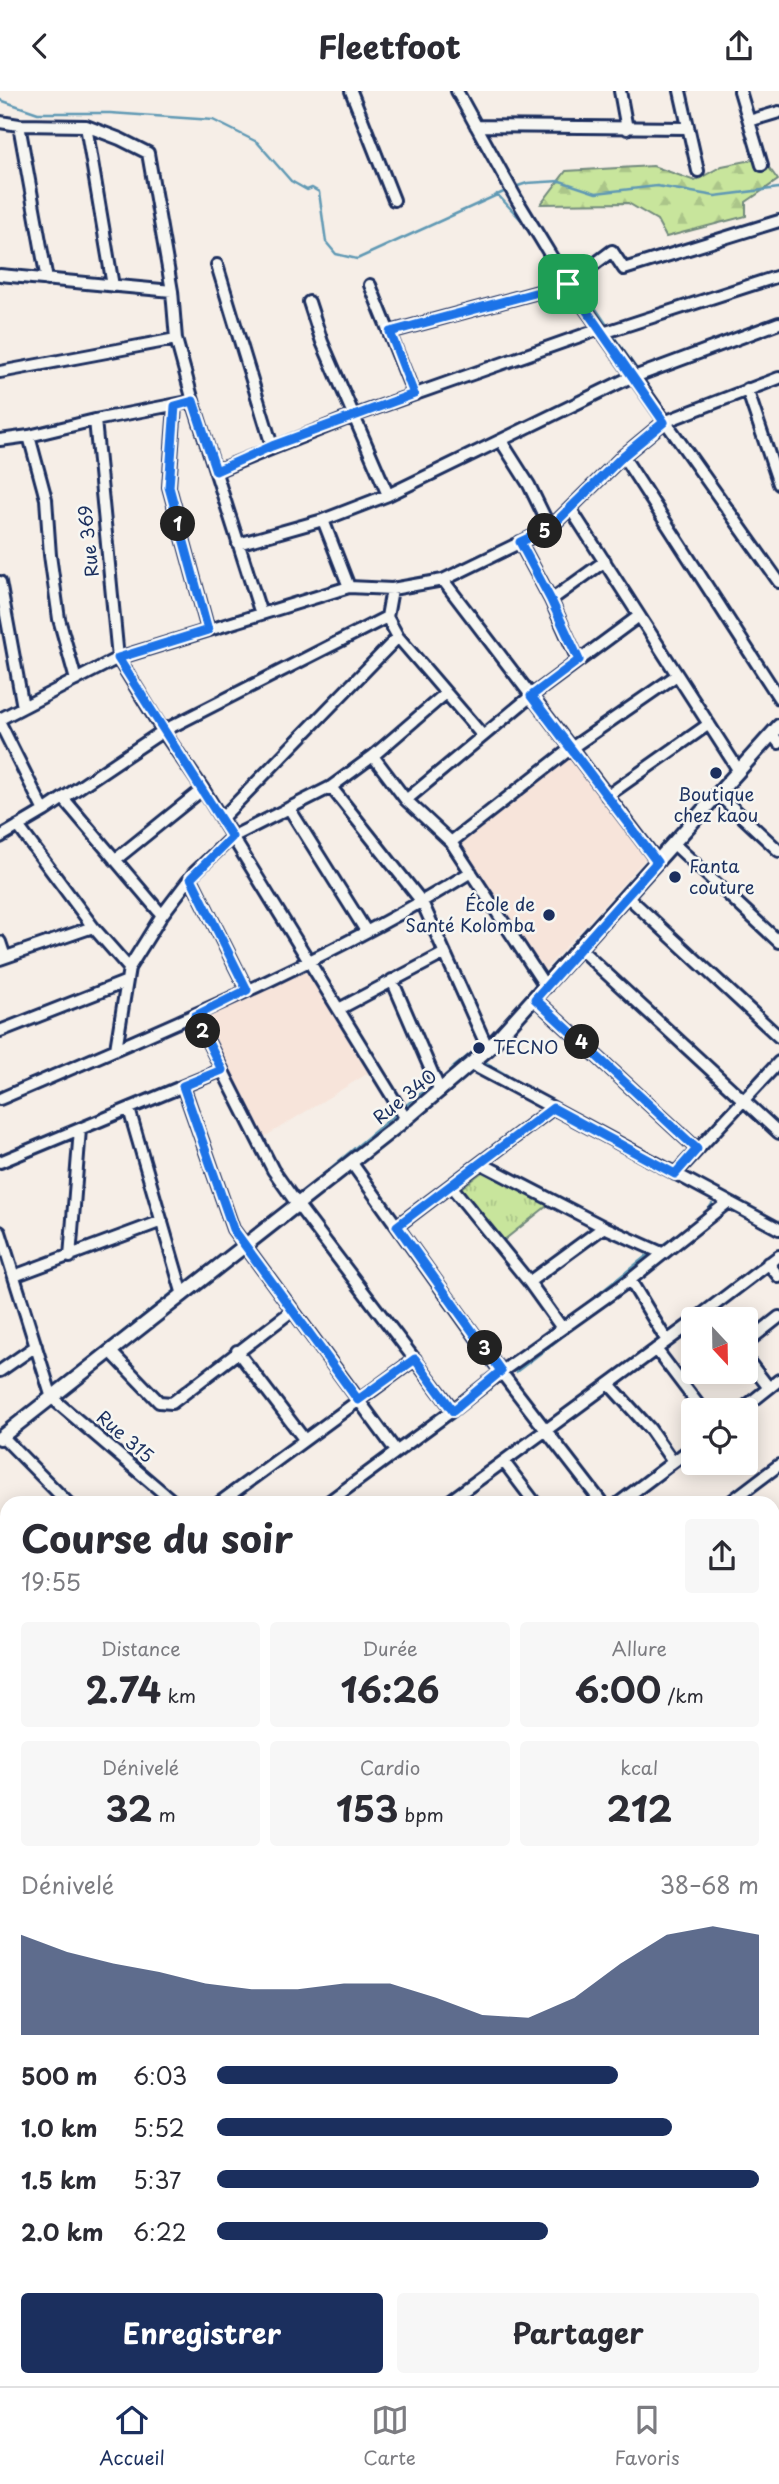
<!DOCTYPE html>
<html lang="fr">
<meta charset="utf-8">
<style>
body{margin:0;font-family:"Playpen Sans",sans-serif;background:#f7f7f7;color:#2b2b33;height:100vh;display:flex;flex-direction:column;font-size:26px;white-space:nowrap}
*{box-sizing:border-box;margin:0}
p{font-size:23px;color:#7c7c81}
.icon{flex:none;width:38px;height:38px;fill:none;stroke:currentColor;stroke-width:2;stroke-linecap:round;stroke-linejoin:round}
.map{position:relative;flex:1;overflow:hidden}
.side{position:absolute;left:0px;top:1405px;width:780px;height:891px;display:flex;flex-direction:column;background:#fff;border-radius:21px 21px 0 0;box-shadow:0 4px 18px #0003}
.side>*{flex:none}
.needle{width:46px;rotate:158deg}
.fabs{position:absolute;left:681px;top:1216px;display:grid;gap:14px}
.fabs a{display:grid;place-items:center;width:77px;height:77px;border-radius:7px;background:#fff;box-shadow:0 4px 18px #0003;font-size:35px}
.pin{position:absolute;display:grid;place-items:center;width:60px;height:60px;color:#fff;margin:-30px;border-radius:14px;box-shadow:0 4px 10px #0006}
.km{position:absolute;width:35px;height:35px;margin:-18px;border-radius:50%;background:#222;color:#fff;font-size:19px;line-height:35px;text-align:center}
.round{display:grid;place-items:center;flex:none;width:74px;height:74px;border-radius:7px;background:#f7f7f7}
.head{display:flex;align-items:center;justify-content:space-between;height:119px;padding:0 21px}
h1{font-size:38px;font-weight:700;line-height:52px}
.figures{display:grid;grid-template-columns:repeat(3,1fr);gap:10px;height:119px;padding:7px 21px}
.figures div{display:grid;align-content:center;border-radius:7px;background:#f7f7f7;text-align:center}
.figures b{font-size:35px;font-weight:700}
.figures small{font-size:19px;font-weight:400}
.figures p{font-size:19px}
.chart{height:196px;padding:14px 21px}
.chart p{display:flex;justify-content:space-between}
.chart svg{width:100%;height:126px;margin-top:7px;fill:#1b2f5e;opacity:.7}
.cta{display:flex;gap:14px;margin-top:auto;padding:14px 21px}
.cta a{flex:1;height:80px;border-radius:7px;background:#1b2f5e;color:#fff;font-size:28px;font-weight:700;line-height:80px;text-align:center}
.cta a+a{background:#f7f7f7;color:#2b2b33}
ul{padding:0 21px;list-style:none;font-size:23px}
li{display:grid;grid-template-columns:112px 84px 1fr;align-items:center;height:52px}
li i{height:18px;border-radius:9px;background:#1b2f5e}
header{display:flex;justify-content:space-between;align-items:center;height:91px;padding:0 21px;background:#fff;font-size:32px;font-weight:700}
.tabs{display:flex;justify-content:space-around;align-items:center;height:98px;border-top:2px solid #e1e1e2;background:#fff;font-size:19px;color:#7c7c81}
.tabs a{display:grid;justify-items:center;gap:4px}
.tabs .current{color:#1b2f5e}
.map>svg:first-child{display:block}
</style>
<header><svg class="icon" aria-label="back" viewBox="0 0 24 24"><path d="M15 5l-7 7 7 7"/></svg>Fleetfoot<svg class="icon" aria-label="share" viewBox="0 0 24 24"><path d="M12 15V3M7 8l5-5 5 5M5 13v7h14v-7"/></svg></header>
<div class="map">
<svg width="779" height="2295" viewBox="0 0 779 2295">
<defs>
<pattern id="forest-firs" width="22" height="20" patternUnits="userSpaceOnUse" patternTransform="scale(1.75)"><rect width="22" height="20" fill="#c8e59c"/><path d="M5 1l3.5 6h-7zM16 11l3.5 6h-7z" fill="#abc589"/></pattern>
<pattern id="park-tufts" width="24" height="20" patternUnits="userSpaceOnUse" patternTransform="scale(1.75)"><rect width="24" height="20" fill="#c8e59c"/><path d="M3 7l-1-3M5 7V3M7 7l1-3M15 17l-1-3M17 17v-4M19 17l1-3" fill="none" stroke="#abc589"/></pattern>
</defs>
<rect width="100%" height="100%" fill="#f6eee7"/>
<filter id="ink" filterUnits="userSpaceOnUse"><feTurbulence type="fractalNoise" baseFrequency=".0143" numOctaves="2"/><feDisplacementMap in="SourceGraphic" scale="14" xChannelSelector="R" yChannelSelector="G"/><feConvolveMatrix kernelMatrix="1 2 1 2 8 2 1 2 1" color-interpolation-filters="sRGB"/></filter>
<g filter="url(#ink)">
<path fill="#f7e4da" d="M 570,664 L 647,766 L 542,882 L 458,752 Z
M 306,873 L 370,981 L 261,1048 L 200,923 Z"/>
<path fill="url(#forest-firs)" stroke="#728a7d" stroke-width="2" d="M 762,67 L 778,89 L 746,111 L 746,125 L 666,146 L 657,129 L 628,112 L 541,113 L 566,80 L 653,75 L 695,90 L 722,75 Z"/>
<path fill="url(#park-tufts)" stroke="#728a7d" stroke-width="2" d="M 486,1078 L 552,1111 L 504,1149 L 461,1097 Z"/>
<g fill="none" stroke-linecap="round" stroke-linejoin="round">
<path stroke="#6199b4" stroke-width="2.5" d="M 0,9 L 38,22 L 110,22 L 213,29 L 257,51 L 291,90 L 307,99 L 312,97 L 319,101 L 326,151 L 336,163 L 357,168 L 508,99
M 515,96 L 527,92 L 560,90 L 596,102 L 657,95 L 715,105 L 779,97
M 497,103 L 525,133 L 548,169
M 562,167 L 574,185
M 577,190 L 609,237
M 612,243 L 638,280
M 642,286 L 670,327
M 630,290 L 658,331
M 674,332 L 687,350
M 662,337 L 668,345
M 774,632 L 779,626
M 741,668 L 767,639
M 717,694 L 734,676
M 661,757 L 692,723
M 544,886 L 620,803
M 487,972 L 536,1002
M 441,989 L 455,975 L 483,953
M 402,1018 L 418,1004 L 434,996
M 659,1068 L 677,1078
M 683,1081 L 739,1111
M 297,1105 L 397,1022
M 754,1119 L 779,1132
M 705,1124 L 712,1113
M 694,1145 L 708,1134
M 659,1156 L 685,1139
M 184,1193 L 234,1155
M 571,1225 L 650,1162
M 508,1269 L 556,1235
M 516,1281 L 597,1219
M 52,1297 L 178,1197
M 28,1318 L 46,1301"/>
<g stroke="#1b2f5e" stroke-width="16">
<path id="minor" d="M 351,0 L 394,109
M 457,0 L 517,109 L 568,193 L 779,491
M 620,0 L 627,38
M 680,0 L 698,80
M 740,0 L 762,74
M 749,30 L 779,21
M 0,31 L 19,34 L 86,35 L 120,48 L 148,62 L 172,200 L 176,248 L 193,310 L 261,523
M 19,34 L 47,189
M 86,35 L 113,195
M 476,35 L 688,37
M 217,174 L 272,355
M 0,184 L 172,200
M 370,194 L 414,303
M 309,211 L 322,251 L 388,404
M 390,241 L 568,193 L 612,160 L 624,178 L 779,130
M 603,242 L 779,185
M 0,281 L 176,248
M 634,286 L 779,232
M 747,298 L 779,393
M 175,315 L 169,396 L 208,539
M 95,329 L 118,567 L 163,640 L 203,698 L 406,1028
M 29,345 L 46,408 L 50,464 L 59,528 L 76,589
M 0,349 L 29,345 L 95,329 L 193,310
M 501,350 L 529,394 L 550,437
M 623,365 L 779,607
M 216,380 L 353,325 L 600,238
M 570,417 L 739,680
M 323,429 L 349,496
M 520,451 L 551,509 L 578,569
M 238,453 L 323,429 L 388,404 L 633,285
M 443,489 L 658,771
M 0,491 L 23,616
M 392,498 L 387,526 L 398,546 L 483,645
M 551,509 L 605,470
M 0,628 L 118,567 L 349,496 L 392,498 L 443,489 L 550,437 L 623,365 L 664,331 L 779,287
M 0,632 L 44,720
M 772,643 L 779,652
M 373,665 L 406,709 L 451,751 L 546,896
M 331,696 L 422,811 L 488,958
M 718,703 L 779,760
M 607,705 L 709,633
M 63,707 L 162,824
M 406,709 L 531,605 L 639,525
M 289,717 L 366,840
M 221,728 L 398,546
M 18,735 L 93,836 L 129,877
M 0,746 L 44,720 L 163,640 L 387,526
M 451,751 L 570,658 L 677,584
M 674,753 L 779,851
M 115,769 L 203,698
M 191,787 L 247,899
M 627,805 L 779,946
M 0,851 L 5,866
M 580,858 L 779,1042
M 0,868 L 93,836
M 392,889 L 440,1000
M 535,908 L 697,1058
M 339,918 L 445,862
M 195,925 L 273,1079 L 297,1113 L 453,1319
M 0,940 L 125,891
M 116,958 L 129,877 L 162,824 L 194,782 L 232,746 L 331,696 L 373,665 L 446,602
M 471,973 L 779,1138
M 183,995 L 233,1138 L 396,1360
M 0,1008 C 160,939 323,873 471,781
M 129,1018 L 183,1204
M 0,1071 L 222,979
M 351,1071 L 501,1281 L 602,1412
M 482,1073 L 604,1136 L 662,1162
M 675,1083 L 779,971
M 451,1095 L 529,1191 L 562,1237
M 397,1135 L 553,1017
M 0,1141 L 52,1307 L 175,1412
M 70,1166 L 80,1038
M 768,1172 L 779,1186
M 14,1185 L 162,1130
M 630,1189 L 667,1250
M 529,1191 L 604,1136
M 696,1228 L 779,1165
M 746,1252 L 779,1226
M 656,1258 L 703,1320
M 237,1260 L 304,1348
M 111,1261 L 159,1311 L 172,1312 L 293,1219
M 746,1267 L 769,1297
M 0,1280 L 36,1255
M 609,1293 L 650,1338 L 673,1371
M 740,1320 L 779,1289
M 3,1346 L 68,1412
M 504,1371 L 535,1412
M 219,1412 L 415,1268
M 327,1412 L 453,1319 L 501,1281 L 630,1189 L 728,1111
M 447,1412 L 693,1231
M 619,1412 L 693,1356
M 729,1412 L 779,1374
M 774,1445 L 779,1441
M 0,1492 L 7,1489
M 774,1527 L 779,1534
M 0,1555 L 7,1552
M 774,1612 L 779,1619
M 774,1638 L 779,1634
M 0,1648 L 7,1645
M 0,1706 L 7,1706
M 774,1721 L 779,1728
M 0,1737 L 7,1755
M 774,1786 L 779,1782
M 0,1900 L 7,1919
M 774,1912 L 779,1908
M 774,1979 L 779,1982
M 0,2044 L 7,2040
M 774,2060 L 779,2063
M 0,2097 L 6,2113 L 0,2120
M 774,2177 L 779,2158
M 0,2198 L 7,2194
M 774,2238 L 779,2239
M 0,2287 L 7,2283
M 174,2289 L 177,2295
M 258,2289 L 263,2295
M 441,2289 L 462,2295
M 683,2289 L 705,2295
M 115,2295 L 125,2289
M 276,2295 L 287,2289
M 349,2295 L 350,2289
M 506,2295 L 508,2289
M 741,2295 L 743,2289"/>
</g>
<g stroke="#1b2f5e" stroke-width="18">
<path id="tertiary" d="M 0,1347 L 406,1028 L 488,958 L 779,635
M 0,1732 L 0,1738"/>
</g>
<use href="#minor" stroke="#f6f6f2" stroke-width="10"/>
<use href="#tertiary" stroke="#f6f6f2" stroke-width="12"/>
</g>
</g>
<g fill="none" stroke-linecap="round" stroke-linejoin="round" filter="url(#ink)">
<g stroke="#fff" stroke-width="14">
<path id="route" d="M 568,193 L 664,331 L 623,365 L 550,437 L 520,451 L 551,509 L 579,569 L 531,605 L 657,771 L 535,908 L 697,1058 L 675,1083 L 553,1017 L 397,1135 L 501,1280 L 453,1320 L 415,1268 L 358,1309 L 233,1138 L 183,995 L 222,979 L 195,925 L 247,899 L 191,787 L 232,746 L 118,567 L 208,539 L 169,396 L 175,315 L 193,310 L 216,380 L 272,355 L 414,303 L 390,241 Z"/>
</g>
<use href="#route" stroke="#1a73e8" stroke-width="9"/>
</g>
<g fill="#1b2f5e" stroke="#f6f6f2" stroke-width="2.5">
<circle cx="716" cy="682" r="7"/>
<circle cx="675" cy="786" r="7"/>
<circle cx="549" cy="824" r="7"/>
<circle cx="479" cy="957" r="7"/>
</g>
<g text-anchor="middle" stroke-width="5" stroke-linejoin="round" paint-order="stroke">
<g font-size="18" fill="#1b2f5e" stroke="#f6f6f2">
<text transform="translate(89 450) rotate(-96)" y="6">Rue 369</text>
<text transform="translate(405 1006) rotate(-39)" y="6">Rue 340</text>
<text transform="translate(125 1346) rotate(41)" y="6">Rue 315</text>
</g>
<g font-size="18" fill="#1b2f5e" stroke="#f6f6f2" text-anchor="start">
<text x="716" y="710" text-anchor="middle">Boutique<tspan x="716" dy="21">chez kaou</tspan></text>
<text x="689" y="782">Fanta<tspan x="689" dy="21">couture</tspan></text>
<text x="535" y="820" text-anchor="end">École de<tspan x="535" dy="21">Santé Kolomba</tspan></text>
<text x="493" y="963">TECNO</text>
</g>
</g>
</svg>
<div class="fabs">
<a><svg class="needle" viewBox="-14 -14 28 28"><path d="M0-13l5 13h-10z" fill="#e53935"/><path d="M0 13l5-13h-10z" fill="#7c7c81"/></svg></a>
<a><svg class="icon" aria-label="locate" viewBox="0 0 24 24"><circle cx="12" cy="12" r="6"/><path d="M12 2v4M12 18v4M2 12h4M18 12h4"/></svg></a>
</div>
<div class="pin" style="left:568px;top:193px;background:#1e9e55"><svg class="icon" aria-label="arrive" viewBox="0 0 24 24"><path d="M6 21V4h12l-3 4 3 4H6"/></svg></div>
<b class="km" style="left:178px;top:433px">1</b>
<b class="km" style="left:203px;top:940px">2</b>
<b class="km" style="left:485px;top:1257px">3</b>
<b class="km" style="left:582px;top:951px">4</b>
<b class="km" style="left:545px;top:440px">5</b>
<section class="side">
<div class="head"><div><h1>Course du soir</h1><p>19:55</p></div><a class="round"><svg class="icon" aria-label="share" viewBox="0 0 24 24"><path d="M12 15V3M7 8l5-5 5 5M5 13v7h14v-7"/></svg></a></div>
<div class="figures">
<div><p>Distance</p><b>2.74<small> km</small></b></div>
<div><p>Durée</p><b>16:26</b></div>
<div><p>Allure</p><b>6:00<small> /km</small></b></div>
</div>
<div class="figures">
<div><p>Dénivelé</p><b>32<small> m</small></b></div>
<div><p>Cardio</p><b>153<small> bpm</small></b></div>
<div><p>kcal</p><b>212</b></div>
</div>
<div class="chart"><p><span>Dénivelé</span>38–68 m</p>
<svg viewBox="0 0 160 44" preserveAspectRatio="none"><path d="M0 44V9L10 15L20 19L30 22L40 26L50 28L60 28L70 26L80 26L90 31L100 37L110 38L120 31L130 19L140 9L150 6L160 9V44z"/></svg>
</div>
<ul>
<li><b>500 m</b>6:03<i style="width:74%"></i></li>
<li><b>1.0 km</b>5:52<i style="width:84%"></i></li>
<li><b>1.5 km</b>5:37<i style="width:100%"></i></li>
<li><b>2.0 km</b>6:22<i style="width:61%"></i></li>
</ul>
<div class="cta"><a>Enregistrer</a><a>Partager</a></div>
</section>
</div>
<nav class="tabs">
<a class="current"><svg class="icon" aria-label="home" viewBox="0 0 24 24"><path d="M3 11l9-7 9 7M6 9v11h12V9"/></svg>Accueil</a>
<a><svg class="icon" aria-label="map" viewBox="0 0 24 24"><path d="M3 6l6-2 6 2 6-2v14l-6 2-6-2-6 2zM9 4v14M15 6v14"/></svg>Carte</a>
<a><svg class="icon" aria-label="saved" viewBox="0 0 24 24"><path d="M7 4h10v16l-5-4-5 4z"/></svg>Favoris</a>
</nav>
